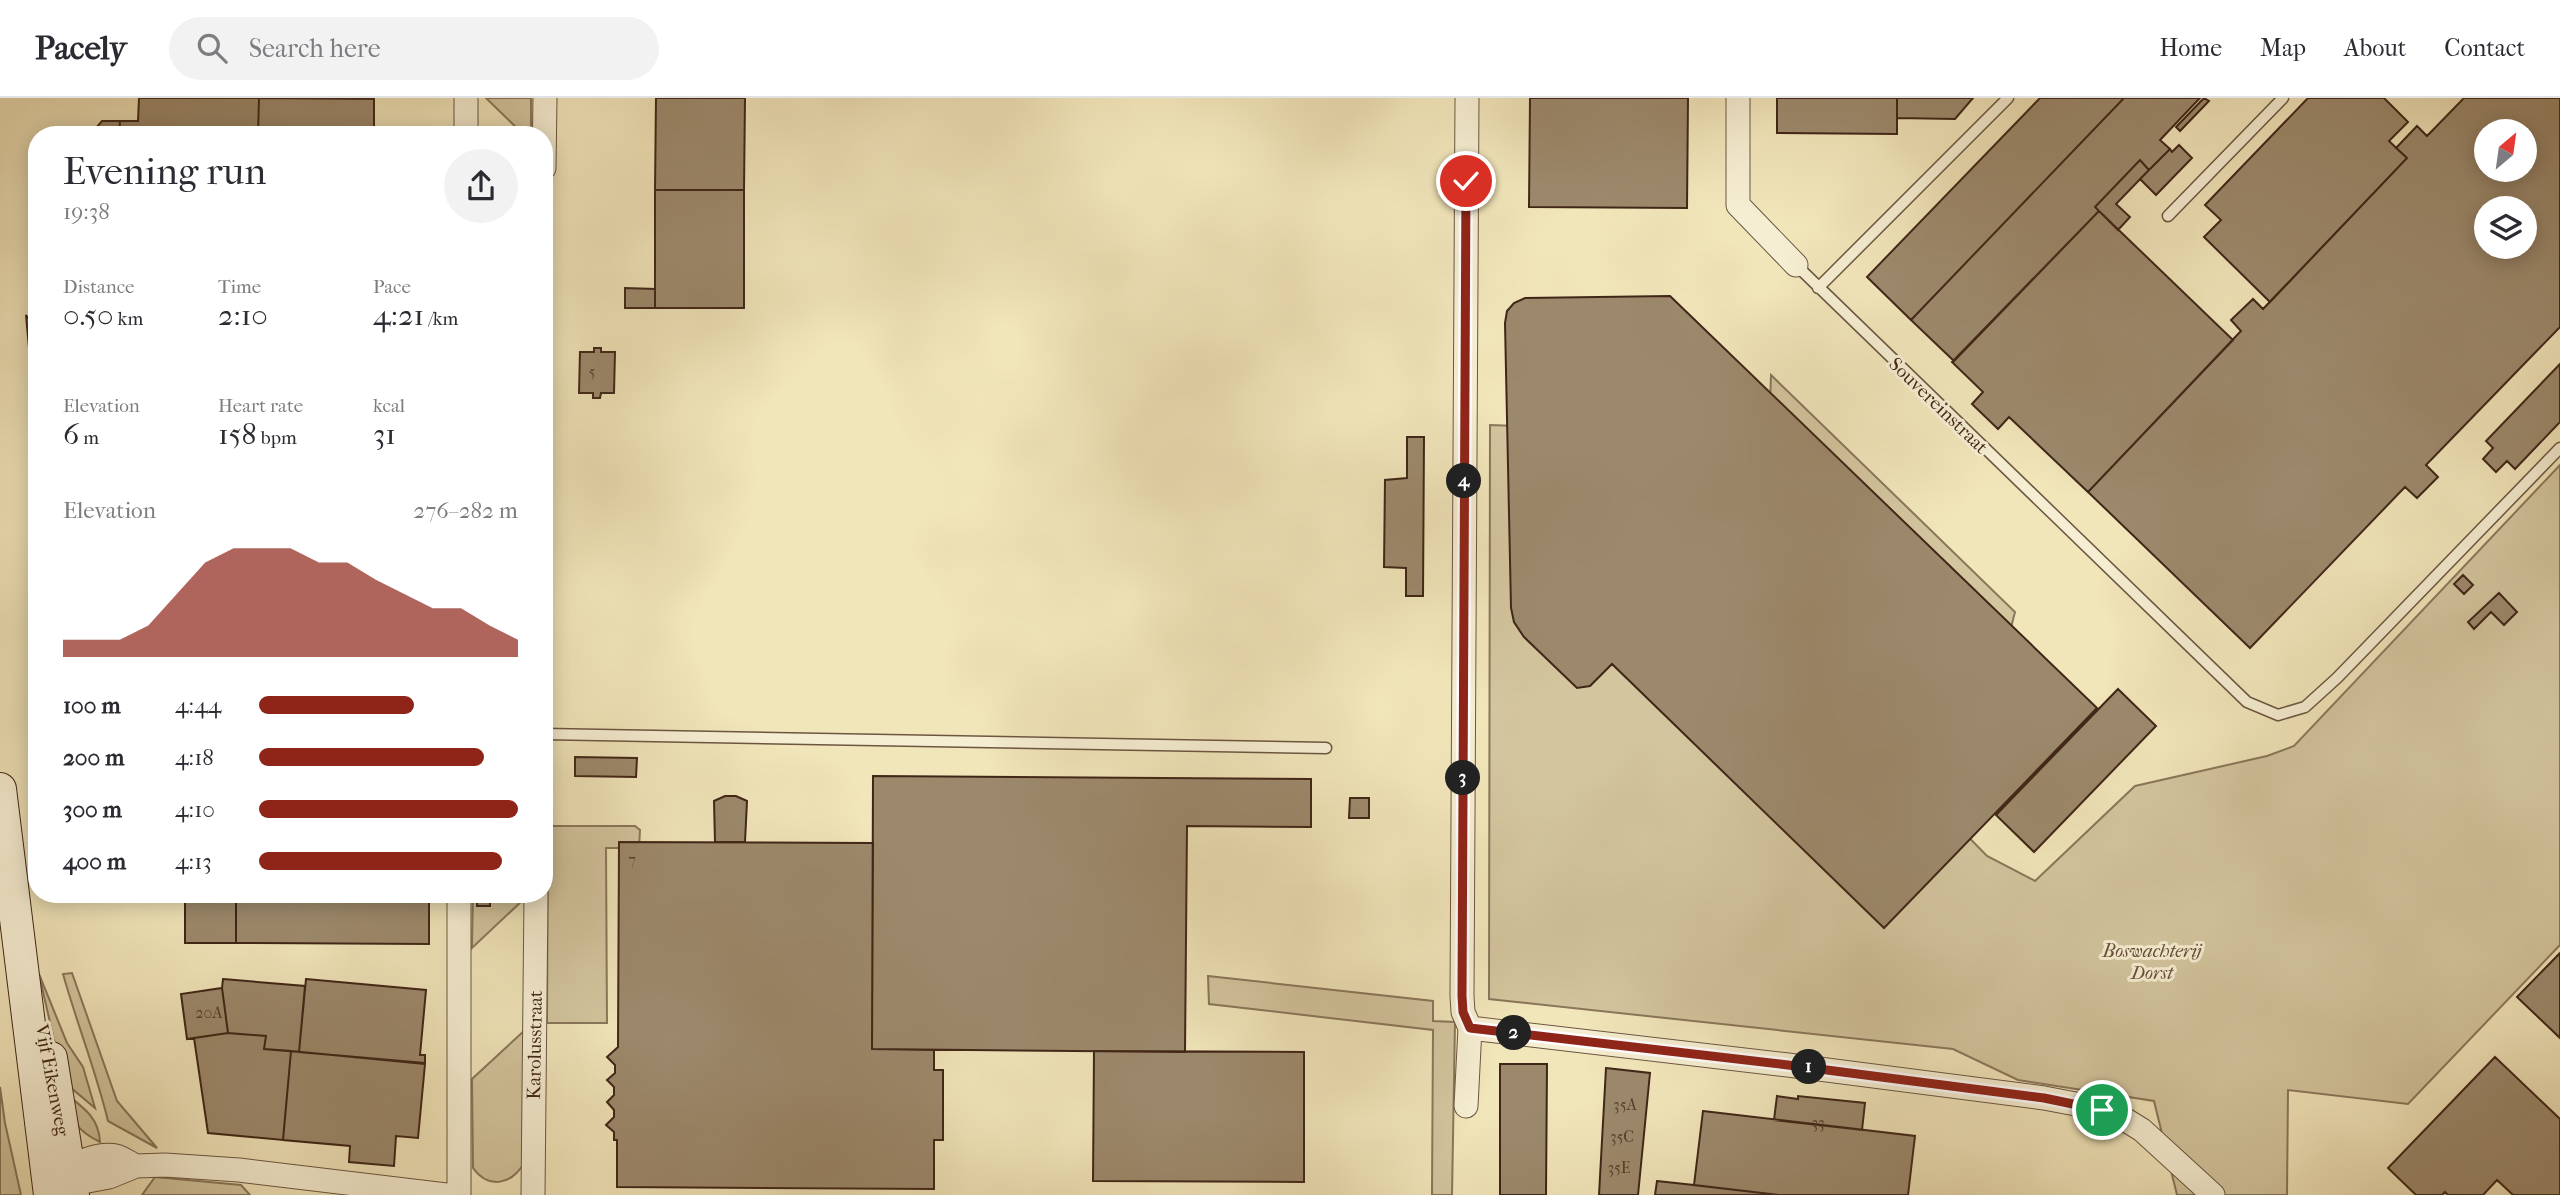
<!DOCTYPE html>
<meta charset="utf-8">
<style>
body{margin:0;font-family:"IM FELL French Canon",serif;background:#f2f2f3;color:#2b2b33;height:100vh;display:flex;flex-direction:column;font-size:26px;white-space:nowrap}
*{box-sizing:border-box;margin:0}
p{font-size:23px;color:#7c7c81}
.icon{flex:none;width:38px;height:38px;fill:none;stroke:currentColor;stroke-width:2;stroke-linecap:round;stroke-linejoin:round}
.map{position:relative;flex:1;overflow:hidden}
.side{position:absolute;left:28px;top:28px;width:525px;height:777px;display:flex;flex-direction:column;background:#fff;border-radius:28px;box-shadow:0 4px 18px #0003}
.side>*{flex:none}
.needle{width:46px;rotate:29deg}
.tools{position:absolute;left:2474px;top:21px;display:grid;gap:14px}
.tools a{display:grid;place-items:center;width:63px;height:63px;border-radius:50%;background:#fff;box-shadow:0 4px 18px #0003;font-size:35px}
.pin{position:absolute;display:grid;place-items:center;width:60px;height:60px;color:#fff;margin:-30px;border:4px solid #fff;border-radius:50%;box-shadow:0 2px 7px #0007}
.km{position:absolute;width:35px;height:35px;margin:-18px;border-radius:50%;background:#222;color:#fff;font-size:19px;line-height:35px;text-align:center}
.round{display:grid;place-items:center;flex:none;width:74px;height:74px;border-radius:37px;background:#f2f2f3}
.overview{display:flex;align-items:center;justify-content:space-between;height:119px;padding:0 35px}
h1{font-size:38px;font-weight:600;line-height:52px}
.figures{display:grid;grid-template-columns:repeat(3,1fr);gap:10px;height:119px;padding:7px 35px}
.figures div{display:grid;align-content:center}
.figures b{font-size:30px;font-weight:600}
.figures small{font-size:19px;font-weight:400}
.figures p{font-size:19px}
.chart{height:196px;padding:14px 35px}
.chart p{display:flex;justify-content:space-between}
.chart svg{width:100%;height:126px;margin-top:7px;fill:#8f2418;opacity:.7}
ul{padding:0 35px;list-style:none;font-size:23px}
li{display:grid;grid-template-columns:112px 84px 1fr;align-items:center;height:52px}
li i{height:18px;border-radius:9px;background:#8f2418}
header{display:flex;align-items:center;gap:42px;box-sizing:border-box;height:98px;padding:0 35px;background:#fff;border-bottom:2px solid #e1e1e2}
header strong{font-size:33px}
nav{display:flex;gap:38px;margin-inline-start:auto;font-size:24px}
.search{width:490px;height:63px;background:#f2f2f3;display:flex;align-items:center;gap:18px;box-sizing:border-box;padding:0 24px;border-radius:38px;color:#7c7c81;font-size:26px}
.map>svg:first-child{display:block}
</style>
<header>
<strong>Pacely</strong>
<div class="search"><svg class="icon" aria-label="search" viewBox="0 0 24 24"><circle cx="10" cy="10" r="6"/><path d="M15 15l6 6"/></svg>Search here</div>
<nav><a>Home</a><a>Map</a><a>About</a><a>Contact</a></nav>
</header>
<div class="map">
<svg width="2560" height="1097" viewBox="0 0 2560 1097">
<rect width="100%" height="100%" fill="#f1e5ba"/>
<filter id="stains"><feTurbulence type="fractalNoise" baseFrequency=".00286" numOctaves="4"/><feColorMatrix values="0 0 0 0 .2 0 0 0 0 .09 0 0 0 0 .02 0 0 0 .5 -.17"/></filter>
<radialGradient id="worn" r=".72"><stop offset=".6" stop-color="#630" stop-opacity="0"/><stop offset="1" stop-color="#630" stop-opacity=".3"/></radialGradient>
<path fill="#d3c59e" stroke="#8a765a" stroke-width="2" d="M 486,0 L 531,0 L 531,37 L 524,37 Z
M 1771,277 L 2015,514 L 1983,638 L 1944,714 L 1987,758 L 2035,783 L 2135,688 L 2267,658 L 2294,648 L 2560,367 L 2560,847 L 2408,1006 L 2288,992 L 2287,1097 L 2177,1097 L 2154,1003 L 2018,982 L 1953,951 L 1489,901 L 1490,327 L 1769,337 Z
M 548,728 L 635,728 L 640,732 L 639,750 L 606,750 L 607,925 L 547,925 Z
M 473,796 L 524,796 L 524,801 L 472,850 Z
M 72,875 L 117,1003 L 157,1050 L 108,1023 C 96,973 77,926 63,876 Z
M 39,876 L 67,945 L 83,969 L 95,1010 L 70,989 L 62,977 Z
M 1208,878 L 1433,903 L 1433,923 L 1455,924 L 1452,1097 L 1432,1097 L 1433,932 L 1209,906 Z
M 525,932 L 524,1065 C 512,1086 489,1092 473,1070 L 472,981 Z
M 0,989 L 5,1025 L 21,1097 L 0,1097 Z
M 66,996 C 84,1010 99,1020 100,1044 C 75,1032 72,1022 66,996 Z
M 155,1079 L 241,1087 L 250,1097 L 142,1097 Z"/>
<path fill="#9c896c" stroke="#402617" stroke-width="2" fill-rule="evenodd" d="M 139,0 L 259,0 L 258,37 L 119,37 L 120,23 L 138,23 Z
M 259,0 L 374,1 L 374,37 L 258,37 Z
M 656,0 L 745,0 L 744,92 L 655,92 Z
M 1530,0 L 1688,0 L 1687,110 L 1529,109 Z
M 1777,0 L 1897,0 L 1897,36 L 1777,35 Z
M 1897,0 L 1973,0 L 1955,21 L 1897,20 Z
M 2040,0 L 2124,0 L 1911,222 L 1867,179 Z
M 2124,0 L 2200,0 L 2160,42 L 2170,51 L 2149,72 L 2140,62 L 2095,109 L 2099,113 L 1954,263 L 1911,222 Z
M 2204,0 L 2209,3 L 2180,33 L 2176,29 Z
M 2308,0 L 2384,0 L 2408,24 L 2389,43 L 2407,60 L 2270,204 L 2204,139 L 2221,122 L 2205,107 Z
M 2464,0 L 2560,0 L 2560,229 L 2426,367 L 2438,379 L 2417,400 L 2405,389 L 2250,550 L 2088,394 L 2241,233 L 2231,222 L 2253,201 L 2263,211 L 2407,60 L 2396,50 L 2417,28 L 2427,38 ZM 2487,33 L 2525,33 L 2525,72 L 2487,72 ZM 2487,110 L 2525,110 L 2525,149 L 2487,149 Z
M 102,23 L 120,23 L 119,37 L 90,37 Z
M 2179,47 L 2192,60 L 2156,97 L 2140,81 L 2170,51 L 2172,54 Z
M 2140,62 L 2149,72 L 2116,106 L 2130,119 L 2118,132 L 2095,109 Z
M 655,92 L 744,92 L 744,210 L 655,210 Z
M 2099,113 L 2233,242 L 2088,394 L 2009,319 L 1998,331 L 1972,306 L 1983,294 L 1952,264 Z
M 625,190 L 655,191 L 655,210 L 625,210 Z
M 1670,198 L 2097,610 L 1884,830 L 1612,566 L 1590,588 L 1577,590 L 1524,539 L 1514,524 L 1511,510 L 1505,225 L 1507,213 L 1514,205 L 1525,200 Z
M 26,217 L 28,220 L 37,220 L 37,338 Z
M 594,250 L 601,250 L 601,254 L 615,254 L 614,295 L 601,295 L 600,300 L 593,300 L 593,295 L 579,295 L 580,254 L 594,254 Z
M 2560,266 L 2560,324 L 2515,371 L 2507,363 L 2496,374 L 2483,361 L 2493,350 L 2486,343 Z
M 1407,339 L 1424,339 L 1423,498 L 1406,498 L 1406,470 L 1384,469 L 1385,382 L 1407,380 Z
M 2463,477 L 2473,487 L 2464,496 L 2454,486 Z
M 2499,495 L 2517,514 L 2504,527 L 2491,514 L 2474,531 L 2468,524 Z
M 2118,591 L 2156,628 L 2034,754 L 1996,717 Z
M 575,659 L 637,660 L 636,679 L 575,678 Z
M 873,678 L 1311,681 L 1311,729 L 1187,728 L 1185,954 L 872,951 Z
M 725,698 L 736,698 L 747,703 L 745,744 L 715,744 L 714,703 Z
M 1350,700 L 1369,700 L 1369,720 L 1349,720 Z
M 619,744 L 873,745 L 872,951 L 934,952 L 934,972 L 943,972 L 943,1042 L 934,1042 L 934,1091 L 617,1089 L 617,1042 L 614,1042 L 614,1034 L 606,1027 L 614,1019 L 614,1012 L 607,1004 L 614,997 L 614,989 L 607,982 L 615,975 L 615,967 L 607,959 L 618,949 Z
M 185,796 L 236,796 L 236,845 L 185,845 Z
M 236,796 L 429,796 L 429,846 L 236,845 Z
M 477,796 L 490,796 L 490,808 L 477,808 Z
M 2560,855 L 2560,940 L 2517,899 Z
M 223,881 L 305,888 L 299,954 L 264,951 L 266,938 L 228,935 L 222,890 Z
M 306,881 L 426,892 L 420,957 L 425,957 L 425,965 L 299,954 Z
M 222,890 L 228,935 L 187,941 L 181,896 Z
M 228,935 L 266,938 L 264,951 L 291,953 L 283,1042 L 208,1035 L 194,940 Z
M 291,953 L 425,966 L 418,1040 L 396,1038 L 394,1068 L 349,1064 L 350,1048 L 283,1042 Z
M 1094,953 L 1304,954 L 1304,1084 L 1093,1083 Z
M 2495,959 L 2560,1021 L 2560,1097 L 2513,1097 L 2497,1082 L 2483,1097 L 2448,1097 L 2445,1094 L 2442,1097 L 2416,1097 L 2388,1070 Z
M 1500,966 L 1547,966 L 1546,1097 L 1500,1097 Z
M 1606,970 L 1650,975 L 1638,1097 L 1599,1097 Z
M 1777,998 L 1798,1001 L 1798,998 L 1865,1005 L 1862,1032 L 1774,1022 Z
M 1703,1013 L 1915,1038 L 1908,1097 L 1779,1097 L 1694,1087 Z
M 1657,1083 L 1694,1087 L 1779,1097 L 1655,1097 Z"/>
<g fill="none" stroke-linecap="round" stroke-linejoin="round">
<g stroke="#6c5640" stroke-width="13">
<path id="lane" d="M 2168,118 L 2283,0
M 1796,167 L 2247,604 L 2278,617 L 2305,609 L 2337,580 L 2560,350
M 1818,190 L 2008,0
M 544,636 L 1326,650"/>
</g>
<g stroke="#6c5640" stroke-width="25">
<path id="street" d="M 466,0 L 466,37
M 1738,0 L 1738,107 L 1796,167
M 544,70 L 545,0
M 459,796 L 459,1097
M 1470,930 L 1788,967 L 2044,1000 L 2102,1011 L 2121,1019 L 2142,1032 L 2213,1097
M 1466,1008 L 1470,930 L 1463,914 L 1462,898 L 1467,0
M 57,1075 C 72,1067 97,1054 116,1058 C 122,1059 129,1065 136,1068
M 72,1086 L 109,1079 L 136,1068 L 165,1067 L 239,1072 L 446,1097
M 533,1097 L 536,796"/>
</g>
<g stroke="#402617" stroke-width="34">
<path id="secondary" d="M 0,691 L 50,1097
M 51,960 L 73,1097"/>
</g>
<use href="#lane" stroke="#f6eed2" stroke-width="10"/>
<use href="#street" stroke="#f6eed2" stroke-width="23"/>
<use href="#secondary" stroke="#f6eed2" stroke-width="32"/>
</g>
<g fill="none" stroke-linecap="round" stroke-linejoin="round">
<g stroke="#fff" stroke-width="14">
<path id="route" d="M 1466,83 L 1462,898 L 1463,914 L 1470,930 L 1788,967 L 2044,1000 L 2102,1012"/>
</g>
<use href="#route" stroke="#8f2418" stroke-width="9"/>
</g>
<g text-anchor="middle" stroke-width="6" stroke-linejoin="round" paint-order="stroke">
<g font-size="16" fill="#573f2c">
<text x="592" y="279">5</text>
<text x="632" y="767">7</text>
<text x="209" y="920">20A</text>
<text x="1625" y="1012">35A</text>
<text x="1818" y="1030">33</text>
<text x="1622" y="1044">35C</text>
<text x="1619" y="1075">35E</text>
</g>
<g font-size="19" fill="#402617" stroke="#f6eed2">
<text transform="translate(1939 307) rotate(44)" y="7">Souvereinstraat</text>
<text transform="translate(534 947) rotate(-89)" y="7">Karolusstraat</text>
<text transform="translate(53 982) rotate(79)" y="7">Vijf Eikenweg</text>
</g>
<g font-size="19" font-style="italic" fill="#654e39" stroke="#f6eed2">
<text x="2152" y="859">Boswachterij<tspan x="2152" dy="22">Dorst</tspan></text>
</g>
</g>
<rect width="100%" height="100%" filter="url(#stains)"/>
<rect width="100%" height="100%" fill="url(#worn)"/>
</svg>
<div class="tools">
<a><svg class="needle" viewBox="-14 -14 28 28"><path d="M0-13l5 13h-10z" fill="#e53935"/><path d="M0 13l5-13h-10z" fill="#7c7c81"/></svg></a>
<a><svg class="icon" aria-label="layers" viewBox="0 0 24 24"><path d="M12 4l9 5-9 5-9-5zM3 14l9 5 9-5"/></svg></a>
</div>
<div class="pin" style="left:2102px;top:1012px;background:#1e9e55"><svg class="icon" aria-label="arrive" viewBox="0 0 24 24"><path d="M6 21V4h12l-3 4 3 4H6"/></svg></div>
<div class="pin" style="left:1466px;top:83px;background:#d93025"><svg class="icon" aria-label="check" viewBox="0 0 24 24"><path d="M5 12l5 5 9-10"/></svg></div>
<b class="km" style="left:1809px;top:969px">1</b>
<b class="km" style="left:1514px;top:935px">2</b>
<b class="km" style="left:1463px;top:680px">3</b>
<b class="km" style="left:1464px;top:383px">4</b>
<section class="side">
<div class="overview"><div><h1>Evening run</h1><p>19:38</p></div><a class="round"><svg class="icon" aria-label="share" viewBox="0 0 24 24"><path d="M12 15V3M7 8l5-5 5 5M5 13v7h14v-7"/></svg></a></div>
<div class="figures">
<div><p>Distance</p><b>0.50<small> km</small></b></div>
<div><p>Time</p><b>2:10</b></div>
<div><p>Pace</p><b>4:21<small> /km</small></b></div>
</div>
<div class="figures">
<div><p>Elevation</p><b>6<small> m</small></b></div>
<div><p>Heart rate</p><b>158<small> bpm</small></b></div>
<div><p>kcal</p><b>31</b></div>
</div>
<div class="chart"><p><span>Elevation</span>276–282 m</p>
<svg viewBox="0 0 160 44" preserveAspectRatio="none"><path d="M0 44V38L10 38L20 38L30 33L40 22L50 11L60 6L70 6L80 6L90 11L100 11L110 17L120 22L130 27L140 27L150 33L160 38V44z"/></svg>
</div>
<ul>
<li><b>100 m</b>4:44<i style="width:60%"></i></li>
<li><b>200 m</b>4:18<i style="width:87%"></i></li>
<li><b>300 m</b>4:10<i style="width:100%"></i></li>
<li><b>400 m</b>4:13<i style="width:94%"></i></li>
</ul>
</section>
</div>
